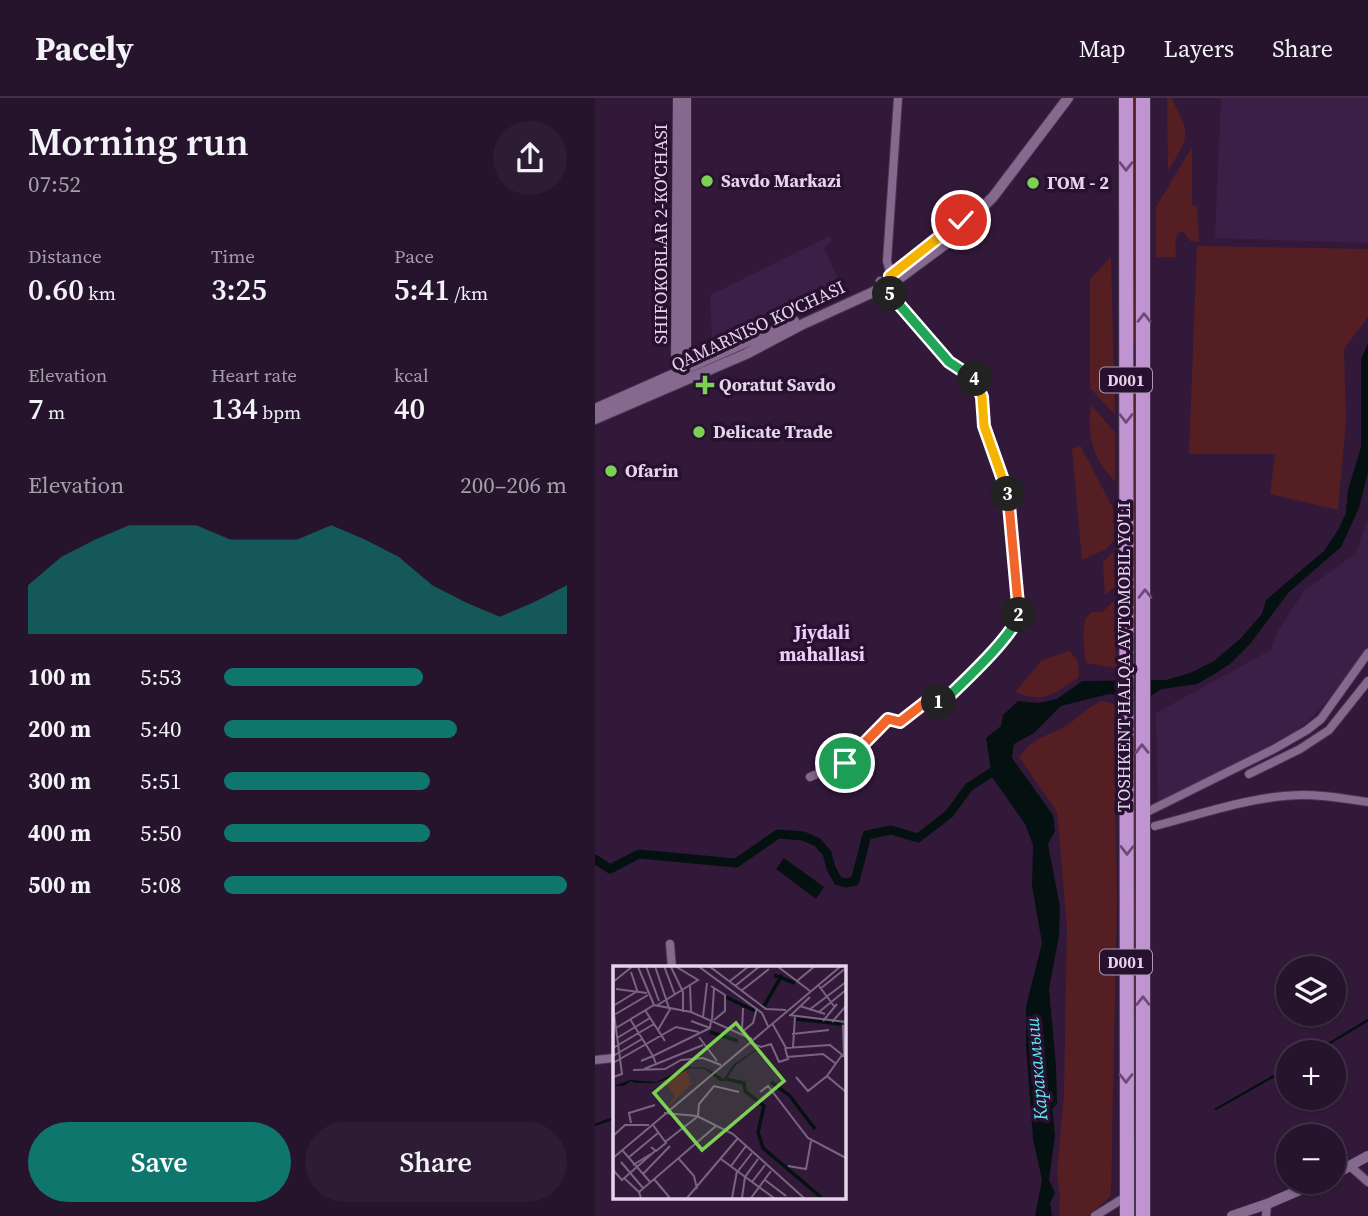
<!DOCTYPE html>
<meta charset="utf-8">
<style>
body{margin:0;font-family:"Source Serif 4",serif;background:#2e1c34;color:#f1f3f6;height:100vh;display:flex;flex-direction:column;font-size:26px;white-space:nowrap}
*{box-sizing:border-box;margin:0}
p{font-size:23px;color:#a49ea9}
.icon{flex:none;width:38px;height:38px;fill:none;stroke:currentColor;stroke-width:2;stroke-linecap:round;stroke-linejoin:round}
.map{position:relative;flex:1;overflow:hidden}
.sheet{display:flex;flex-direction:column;background:#26132c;width:595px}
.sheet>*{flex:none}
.fabs{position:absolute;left:681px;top:858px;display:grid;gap:14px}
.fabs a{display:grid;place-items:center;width:70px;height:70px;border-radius:50%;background:#26132c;box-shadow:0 2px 5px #0004,0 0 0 2px #423248;font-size:35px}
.pin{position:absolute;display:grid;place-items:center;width:60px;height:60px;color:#fff;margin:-30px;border:4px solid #fff;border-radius:50%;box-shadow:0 2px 7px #0007}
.km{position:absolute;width:35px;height:35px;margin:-18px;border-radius:50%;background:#222;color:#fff;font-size:19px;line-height:35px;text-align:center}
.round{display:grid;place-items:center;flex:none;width:74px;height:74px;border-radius:37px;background:#2e1c34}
.summary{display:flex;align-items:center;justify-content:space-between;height:119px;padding:0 28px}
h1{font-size:38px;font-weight:600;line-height:52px}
.metrics{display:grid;grid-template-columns:repeat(3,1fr);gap:10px;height:119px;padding:7px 28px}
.metrics div{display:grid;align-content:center}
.metrics b{font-size:30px;font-weight:600}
.metrics small{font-size:19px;font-weight:400}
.metrics p{font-size:19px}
.chart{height:196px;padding:14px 28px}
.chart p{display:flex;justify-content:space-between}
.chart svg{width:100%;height:126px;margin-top:7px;fill:#0f766e;opacity:.7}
.button{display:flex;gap:14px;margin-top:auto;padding:14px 28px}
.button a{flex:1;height:80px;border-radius:42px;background:#0f766e;color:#fff;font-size:28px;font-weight:600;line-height:80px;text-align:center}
.button a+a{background:#2e1c34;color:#f1f3f6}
ul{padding:0 28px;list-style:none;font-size:23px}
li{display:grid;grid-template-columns:112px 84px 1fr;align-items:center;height:52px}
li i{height:18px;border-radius:9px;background:#0f766e}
header{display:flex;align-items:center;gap:42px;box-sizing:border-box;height:98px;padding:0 35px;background:#26132c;border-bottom:2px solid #423248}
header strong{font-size:33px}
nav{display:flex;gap:38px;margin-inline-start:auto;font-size:24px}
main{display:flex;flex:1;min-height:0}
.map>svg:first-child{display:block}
</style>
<header>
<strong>Pacely</strong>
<nav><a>Map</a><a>Layers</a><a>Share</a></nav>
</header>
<main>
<section class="sheet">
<div class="summary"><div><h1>Morning run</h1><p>07:52</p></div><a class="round"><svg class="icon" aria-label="share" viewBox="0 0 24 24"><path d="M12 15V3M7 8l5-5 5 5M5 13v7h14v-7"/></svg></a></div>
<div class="metrics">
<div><p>Distance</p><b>0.60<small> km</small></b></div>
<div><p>Time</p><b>3:25</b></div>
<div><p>Pace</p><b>5:41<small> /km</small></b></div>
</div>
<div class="metrics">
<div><p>Elevation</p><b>7<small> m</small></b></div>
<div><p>Heart rate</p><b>134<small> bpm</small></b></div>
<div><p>kcal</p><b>40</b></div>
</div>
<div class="chart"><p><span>Elevation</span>200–206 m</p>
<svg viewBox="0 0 160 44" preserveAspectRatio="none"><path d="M0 44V27L10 17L20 11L30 6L40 6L50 6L60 11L70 11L80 11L90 6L100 11L110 17L120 27L130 33L140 38L150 33L160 27V44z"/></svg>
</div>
<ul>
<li><b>100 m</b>5:53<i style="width:58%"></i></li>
<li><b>200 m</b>5:40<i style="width:68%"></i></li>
<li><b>300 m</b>5:51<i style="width:60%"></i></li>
<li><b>400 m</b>5:50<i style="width:60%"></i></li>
<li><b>500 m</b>5:08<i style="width:100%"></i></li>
</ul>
<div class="button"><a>Save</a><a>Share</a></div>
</section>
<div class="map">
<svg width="773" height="1118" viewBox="0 0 773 1118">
<rect width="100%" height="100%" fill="#32193a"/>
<path fill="#3c1f46" d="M 626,0 L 773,0 L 773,145 L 620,140 Z
M 235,138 L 237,144 L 229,150 L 244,183 L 117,241 L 115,197 Z
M 773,420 L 773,551 L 725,611 L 701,635 L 563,704 L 561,615 L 676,552 L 683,533 L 709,493 L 761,455 Z"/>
<path fill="#551e23" d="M 536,0 L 541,0 L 542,247 L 536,247 Z
M 572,0 L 576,0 C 596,36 595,38 573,72 Z
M 597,49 L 597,107 L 602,108 L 604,144 L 595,143 L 588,133 C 577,136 581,149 581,159 L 561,159 L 561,109 Z
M 602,148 L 773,151 L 773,219 L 749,251 L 751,323 L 743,412 L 675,396 L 680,356 L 594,356 Z
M 516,159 L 520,317 L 495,290 L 495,181 Z
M 536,270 L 541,270 L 542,536 L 537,536 Z
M 496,307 L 520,334 L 520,383 C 497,361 492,337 496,307 Z
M 485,347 L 518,410 L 519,442 L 511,451 L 487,462 L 477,351 Z
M 519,453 L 520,489 L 510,497 L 508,465 Z
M 519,503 L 521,570 L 491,565 L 488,540 L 490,521 L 497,514 L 507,514 Z
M 474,553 L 483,563 L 484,579 C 459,596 450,606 420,594 L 447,562 Z
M 506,603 L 521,606 L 519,625 L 522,798 L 516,1098 L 493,1118 L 464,1118 L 465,1098 L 462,1073 L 469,997 L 472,828 L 462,714 L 424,659 C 443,634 457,639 478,623 C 488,615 494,609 506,603 Z
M 537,625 L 543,625 L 543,934 L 538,934 Z
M 538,961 L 542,961 L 542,1118 L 537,1118 Z"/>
<path fill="#051111" d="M 773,245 L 773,374 L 764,410 L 746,449 L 694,494 L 655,546 L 636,565 L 618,577 L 602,586 L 567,591 L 554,599 L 514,596 L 466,608 L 439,635 L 419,646 L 417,660 L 458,717 L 460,733 L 453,746 L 465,809 L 464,838 L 454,891 L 461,967 L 462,1006 L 457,1011 L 460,1037 L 454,1082 L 460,1095 L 455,1105 L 457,1118 L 440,1118 L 447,1082 L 438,1041 L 431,948 L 431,908 L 447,845 L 437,788 L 438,747 L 430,726 L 397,679 L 391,640 L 406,628 L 408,617 L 423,603 L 444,605 L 462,601 L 487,583 L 571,582 L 595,575 L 619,563 L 646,540 L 667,516 L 671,502 L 729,453 L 743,432 L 751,415 L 753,392 L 766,349 L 766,261 Z
M 189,760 L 229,789 L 221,801 L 181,771 Z"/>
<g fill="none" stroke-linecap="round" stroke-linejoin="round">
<path stroke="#051111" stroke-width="2.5" d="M 720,954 L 773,922
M 621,1011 L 693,970
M 0,1027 L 19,1020"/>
<path stroke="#051111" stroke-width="9" d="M 0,761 L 15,771 L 44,756 L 141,765 L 183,736 L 208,738 L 222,744 L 232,755 L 236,770 L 243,783 L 251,785 L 260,783 L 272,737 L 296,732 L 323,740 L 354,716 L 374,689 L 403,670"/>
<g stroke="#4a3551" stroke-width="10">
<path id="minor" d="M 298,185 L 292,163 L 303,0
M 654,676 L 705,651 L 734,632 L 773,583
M 215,679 L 254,662 L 293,621 L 305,624 L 332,603 L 338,602 L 346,604 L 352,600 L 398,552 L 424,518 L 414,401 L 406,371 L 389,328 L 387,299 L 381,282 L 354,264 L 285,183
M 548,716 L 679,651 L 712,632 L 726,621 L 773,555
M 560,728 C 606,716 661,697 708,697 C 730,697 752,701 773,704
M 75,846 L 77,870
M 0,962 L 19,960
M 756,1069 L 773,1084
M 500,1118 L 532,1098
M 671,1118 L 672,1106"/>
</g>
<g stroke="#4a3551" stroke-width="11">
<path id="tertiary" d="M 83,0 L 81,267 L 88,279
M 91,277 L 91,0
M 738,1077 L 773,1058
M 637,1118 L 672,1106 L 726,1083"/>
</g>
<g stroke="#4a3551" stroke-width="12">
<path id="secondary" d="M 327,154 L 360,127
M 0,311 L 199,223
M 0,321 L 151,256 L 206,227 L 298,185 L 352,145 L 398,99 L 473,0"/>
</g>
<g stroke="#4a3551" stroke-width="16">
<path id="trunk" d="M 531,0 L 532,1118
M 548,1118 L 548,0"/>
</g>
<use href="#minor" stroke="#85698f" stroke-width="8"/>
<use href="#tertiary" stroke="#85698f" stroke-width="10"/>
<use href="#secondary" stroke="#85698f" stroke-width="10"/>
<use href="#trunk" stroke="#c094d0" stroke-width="14"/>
</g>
<defs><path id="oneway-chevron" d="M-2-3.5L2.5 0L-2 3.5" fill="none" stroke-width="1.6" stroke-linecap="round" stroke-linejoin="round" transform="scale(1.75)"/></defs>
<g stroke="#6c4b78">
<use href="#oneway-chevron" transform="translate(531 68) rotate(90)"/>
<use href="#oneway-chevron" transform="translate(549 220) rotate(-90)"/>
<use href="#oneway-chevron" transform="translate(531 320) rotate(90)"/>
<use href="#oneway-chevron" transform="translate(550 496) rotate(-90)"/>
<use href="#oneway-chevron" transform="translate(547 651) rotate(-91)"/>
<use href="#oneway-chevron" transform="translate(532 752) rotate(90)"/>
<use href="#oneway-chevron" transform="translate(548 903) rotate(-90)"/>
<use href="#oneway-chevron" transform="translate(531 980) rotate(90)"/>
</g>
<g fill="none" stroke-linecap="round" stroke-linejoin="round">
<g stroke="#fff" stroke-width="14">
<path id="split-1" d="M 250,665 L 293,621 L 305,624 L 332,603 L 338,602 L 344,604"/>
</g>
<g stroke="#fff" stroke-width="14">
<path id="split-2" d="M 344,604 L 352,600 C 370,582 416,540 424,517"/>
</g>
<g stroke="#fff" stroke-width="14">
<path id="split-3" d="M 413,396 L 424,517"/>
</g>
<g stroke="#fff" stroke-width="14">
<path id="split-4" d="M 380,281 L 387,299 L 389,328 L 413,396"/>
</g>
<g stroke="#fff" stroke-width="14">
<path id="split-5" d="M 295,196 L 354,264 L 380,281"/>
</g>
<g stroke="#fff" stroke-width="14">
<path id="split-6" d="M 295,196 L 290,189 L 298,185 L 295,178 L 366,122"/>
</g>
<use href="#split-1" stroke="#f0652b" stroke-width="9"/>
<use href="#split-2" stroke="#22a559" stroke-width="9"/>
<use href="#split-3" stroke="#f0652b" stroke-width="9"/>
<use href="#split-4" stroke="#f5b400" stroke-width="9"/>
<use href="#split-5" stroke="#22a559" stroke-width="9"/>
<use href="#split-6" stroke="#f5b400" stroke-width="9"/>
</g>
<g fill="#7cd155" stroke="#281030" stroke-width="2.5">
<circle cx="112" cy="83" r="7"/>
<circle cx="438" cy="85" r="7"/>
<path d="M106.5 276.5h7v7h7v7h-7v7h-7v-7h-7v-7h7z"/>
<circle cx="104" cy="334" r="7"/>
<circle cx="16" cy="373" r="7"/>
</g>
<g text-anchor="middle" stroke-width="7" stroke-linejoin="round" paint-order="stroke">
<g fill="#281030" stroke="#ac9ab3" stroke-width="2">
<rect x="505" y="269.5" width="52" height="25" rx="5"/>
<rect x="505" y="851.5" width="52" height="25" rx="5"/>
</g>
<g font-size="16" font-weight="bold" fill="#e5d5eb">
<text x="531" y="288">D001</text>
<text x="531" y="870">D001</text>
</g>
<g font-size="18" font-weight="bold" fill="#e5d5eb" stroke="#281030" text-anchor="start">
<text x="126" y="89">Savdo Markazi</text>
<text x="452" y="91">ГОМ - 2</text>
<text x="124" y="293">Qoratut Savdo</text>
<text x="118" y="340">Delicate Trade</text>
<text x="30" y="379">Ofarin</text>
</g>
<g font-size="18" fill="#e5d5eb" stroke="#281030">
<text transform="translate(66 136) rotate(-90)" y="6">SHIFOKORLAR 2-KO'CHASI</text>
<text transform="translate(163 228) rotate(-25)" y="6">QAMARNISO KO'CHASI</text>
<text transform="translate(529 559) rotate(-90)" y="6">TOSHKENT HALQA AVTOMOBIL YO'LI</text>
</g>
<g font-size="19" font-weight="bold" fill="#edcef8" stroke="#281030">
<text x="227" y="541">Jiydali<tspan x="227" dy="22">mahallasi</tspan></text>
</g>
<g font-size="19" font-style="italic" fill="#5ae9ec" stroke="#281030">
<text transform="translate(441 971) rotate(-95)" y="7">Каракамыш</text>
</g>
</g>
<g transform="translate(18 868)">
<rect width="233" height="233" fill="#32193a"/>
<path d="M 73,103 L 78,118 L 51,145 L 62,130 L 50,115 Z" fill="#551e23"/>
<path d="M 161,71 L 123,99 L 112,115 L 107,115 L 92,103 L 77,102 L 61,111 L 42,117 L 22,117 L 18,115 L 11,120 L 0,120 L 17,114 L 43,116 L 76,101 L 93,102 L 111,113 L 120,99 Z" fill="#051111"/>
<path fill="none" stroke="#051111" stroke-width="3.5" d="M 161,9 L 182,17M 113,31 L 142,45M 151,40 L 169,9M 183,53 L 228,58M 97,66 L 125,75M 113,113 L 131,117 L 132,125 L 151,140 L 145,166 L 150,182 L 209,232M 158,116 L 176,129 L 202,163"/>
<path fill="none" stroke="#7a6481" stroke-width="2" d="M 33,0 L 46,35M 42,0 L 57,45M 51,0 L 62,29M 85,0 L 149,47 L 155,60M 96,0 L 153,43 L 173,44M 164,0 L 197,25M 25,1 L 41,39 L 78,46 L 139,73M 58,1 L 70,26 L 70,46M 18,6 L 25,27M 117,15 L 136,0M 184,15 L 202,0M 0,16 L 20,0M 77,20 L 78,46M 98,20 L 112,29 L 112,45 L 101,54M 122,20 L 147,0M 206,20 L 221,40M 3,23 L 34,27M 207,23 L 233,2M 128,25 L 156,3M 0,40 L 9,108 L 0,111M 0,40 L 23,26M 43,40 L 85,14 L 62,0M 187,40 L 212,48M 32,44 L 52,75M 196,44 L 233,16M 206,46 L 233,24M 1,49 L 35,29M 176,49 L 233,56M 178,49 L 197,31M 90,51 L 94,17M 17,53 L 40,90 L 28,95M 99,54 L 101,22M 78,55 L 97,62 L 98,54M 210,55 L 224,38M 219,56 L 233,40M 159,57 L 173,82 L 217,79 L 233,92M 230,59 L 231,90M 3,62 L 41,39M 45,64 L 56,45M 129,65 L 130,42M 129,66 L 140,57 L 144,42M 179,68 L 216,64M 86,71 L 104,95M 4,72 L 37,52M 137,77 L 148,81 L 158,78 L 166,96 L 175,93 L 172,82M 180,81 L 182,50M 0,82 L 41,58M 229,89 L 214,110 L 233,126M 0,90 L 29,73M 174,91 L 210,88 L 222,97M 0,97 L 63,61 L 86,66M 43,98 L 40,90 L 97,62M 31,103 L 90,79M 20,104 L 52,103 L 68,94 L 90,92 L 108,99M 183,111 L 195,125 L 214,110M 147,126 L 155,120 L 195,172 L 233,192M 51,147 L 84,150 L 120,168 L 191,232M 85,150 L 86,138 L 101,120 L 126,126M 18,157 L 16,147 L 42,139M 0,170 L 12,159 L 36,159M 52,176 L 84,151M 38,181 L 43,185 L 53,177 L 40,159M 10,185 L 38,217M 0,192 L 228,0M 15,192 L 45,167M 66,193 L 81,210 L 84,223M 108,193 L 161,232M 8,196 L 30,222M 20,199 L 38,188M 118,200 L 133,180M 175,200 L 193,203 L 198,175M 0,204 L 9,214 L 42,185M 125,205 L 139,187M 30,208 L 57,180M 11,212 L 27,227M 41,213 L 57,232M 152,214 L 173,230M 139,216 L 152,199M 28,232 L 26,226 L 103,160M 74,232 L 125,172M 119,232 L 124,205M 129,232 L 132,211 L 145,193M 138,232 L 158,205"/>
<path fill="#7cd155" fill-opacity="0.15" stroke="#7cd155" stroke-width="3.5" d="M 123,57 L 171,115 L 89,184 L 41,127 Z"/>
<rect width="233" height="233" fill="none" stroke="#e5d5eb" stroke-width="3.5"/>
</g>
</svg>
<div class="fabs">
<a><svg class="icon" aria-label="layers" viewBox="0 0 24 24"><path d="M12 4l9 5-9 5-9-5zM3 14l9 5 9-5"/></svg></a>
<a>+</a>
<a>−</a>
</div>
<div class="pin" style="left:250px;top:665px;background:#1e9e55"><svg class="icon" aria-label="arrive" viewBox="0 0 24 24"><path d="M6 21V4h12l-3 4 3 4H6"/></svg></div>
<div class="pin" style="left:366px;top:122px;background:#d93025"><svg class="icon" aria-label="check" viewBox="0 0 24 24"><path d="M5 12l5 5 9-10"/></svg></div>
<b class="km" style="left:344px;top:604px">1</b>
<b class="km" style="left:424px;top:517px">2</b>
<b class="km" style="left:413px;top:396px">3</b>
<b class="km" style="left:380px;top:281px">4</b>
<b class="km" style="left:295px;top:196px">5</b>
</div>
</main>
